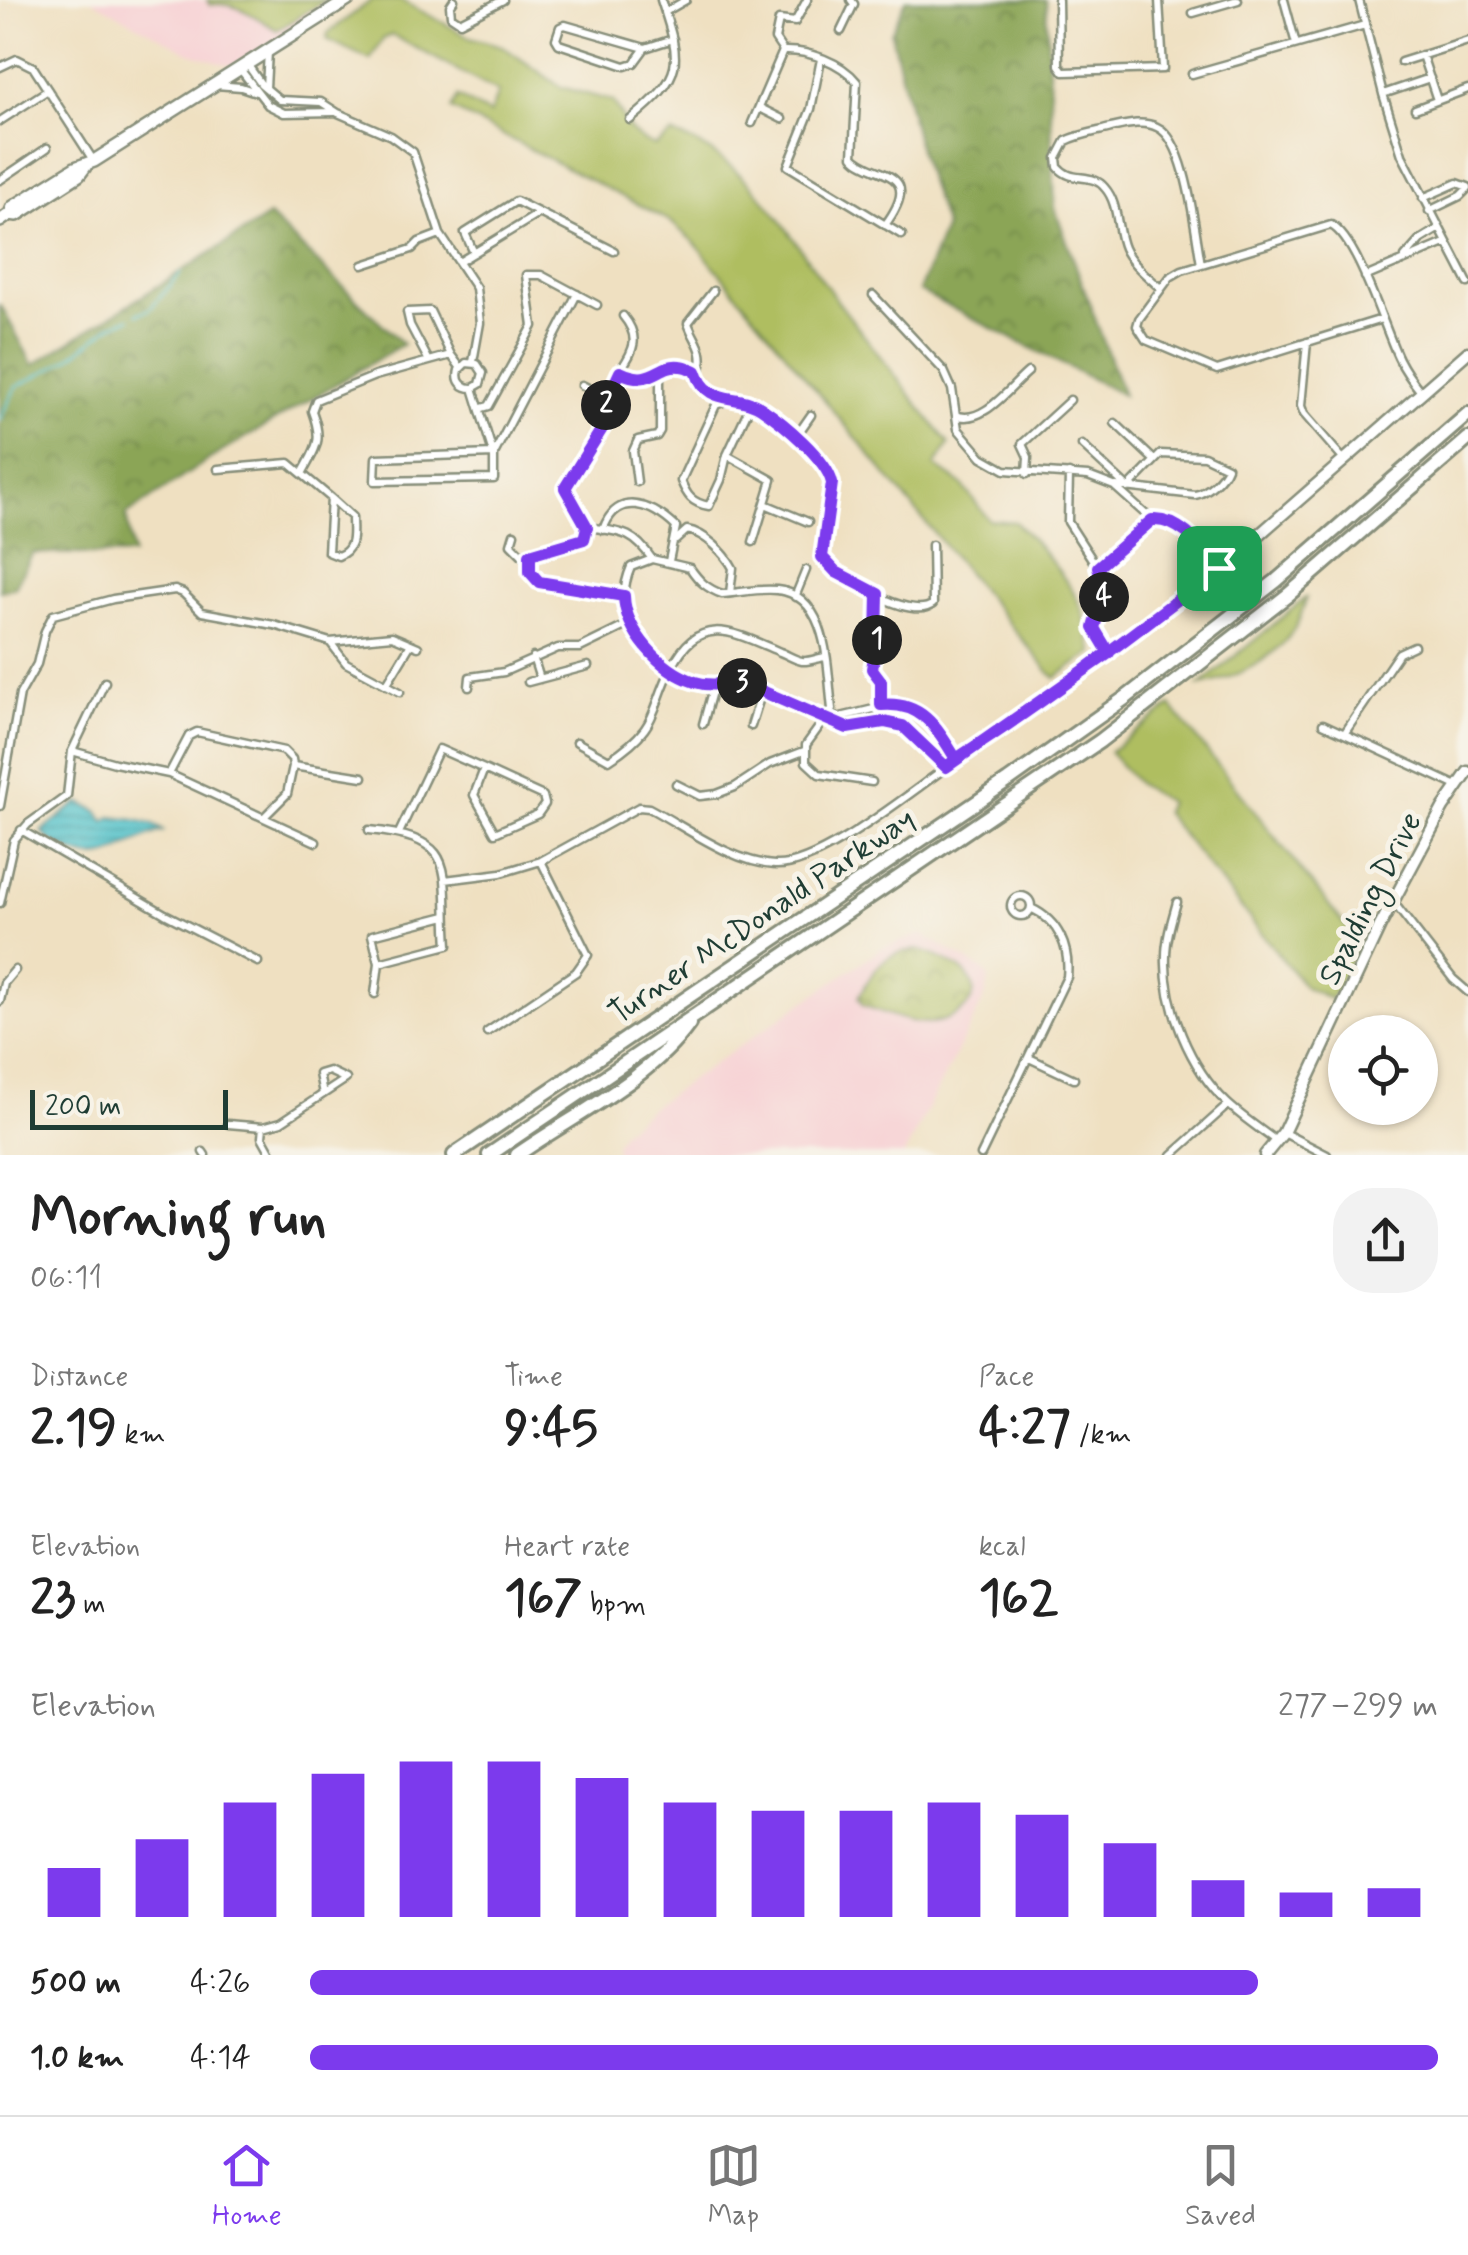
<!DOCTYPE html>
<meta charset="utf-8">
<style>
body{margin:0;font-family:Mynerve,sans-serif;background:#f2f2f2;color:#222;height:100vh;display:flex;flex-direction:column;font-size:38px;white-space:nowrap}
*{box-sizing:border-box;margin:0}
p{font-size:32px;color:#767676}
.icon{flex:none;width:55px;height:55px;fill:none;stroke:currentColor;stroke-width:2;stroke-linecap:round;stroke-linejoin:round}
.map{position:relative;height:1155px;overflow:hidden}
.drawer{display:flex;flex-direction:column;background:#fff;flex:1}
.drawer>*{flex:none}
.tools{position:absolute;left:1328px;top:1015px;display:grid;gap:20px}
.tools a{display:grid;place-items:center;width:110px;height:110px;border-radius:50%;background:#fff;box-shadow:0 2px 8px #0004;font-size:50px}
.scale{position:absolute;left:30px;bottom:25px;width:198px;box-sizing:border-box;padding-left:10px;border:5px solid #1f3d34;border-top:0;font-size:28px;line-height:35px;white-space:nowrap;color:#1f3d34;-webkit-text-stroke:8px #f7f3e8;paint-order:stroke}
.pin{position:absolute;display:grid;place-items:center;width:85px;height:85px;color:#fff;margin:-42px;border-radius:20px;box-shadow:0 5px 15px #0006}
.km{position:absolute;width:50px;height:50px;margin:-25px;border-radius:50%;background:#222;color:#fff;font-size:28px;line-height:50px;text-align:center}
.round{display:grid;place-items:center;flex:none;width:105px;height:105px;border-radius:40px;background:#f2f2f2}
.summary{display:flex;align-items:center;justify-content:space-between;height:170px;padding:0 30px}
h1{font-size:55px;font-weight:700;line-height:75px}
.stats{display:grid;grid-template-columns:repeat(3,1fr);gap:15px;height:170px;padding:10px 30px}
.stats div{display:grid;align-content:center}
.stats b{font-size:50px;font-weight:700}
.stats small{font-size:28px;font-weight:400}
.stats p{font-size:28px}
.chart{height:280px;padding:20px 30px}
.chart p{display:flex;justify-content:space-between}
.chart svg{width:100%;height:180px;margin-top:10px;stroke:#7c3aed;stroke-width:6}
ul{padding:0 30px;list-style:none;font-size:32px}
li{display:grid;grid-template-columns:160px 120px 1fr;align-items:center;height:75px}
li i{height:25px;border-radius:12px;background:#7c3aed}
.tabs{display:flex;justify-content:space-around;align-items:center;height:140px;border-top:2px solid #e0e0e0;background:#fff;font-size:28px;color:#767676}
.tabs a{display:grid;justify-items:center;gap:5px}
.tabs .on{color:#7c3aed}
.map>svg:first-child{display:block}
</style>
<div class="map">
<svg width="1468" height="1155" viewBox="0 0 1468 1155">
<defs>
<pattern id="forest-crowns" width="20" height="18" patternUnits="userSpaceOnUse" patternTransform="scale(2.5)"><rect width="20" height="18" fill="#8ba556"/><path d="M2 6a3 3 0 1 1 6 0M12 15a3 3 0 1 1 6 0" fill="none" stroke="#718848"/></pattern>
<pattern id="park-crowns" width="20" height="18" patternUnits="userSpaceOnUse" patternTransform="scale(2.5)"><rect width="20" height="18" fill="#afbe60"/><path d="M2 6a3 3 0 1 1 6 0M12 15a3 3 0 1 1 6 0" fill="none" stroke="#8e9c50"/></pattern>
<pattern id="water-rules" width="6" height="5" patternUnits="userSpaceOnUse" patternTransform="scale(2.5)"><rect width="6" height="5" fill="#57c4cc"/><path d="M0 2.5h6" fill="none" stroke="#47a0a6"/></pattern>
</defs>
<rect width="100%" height="100%" fill="#f7f3e8"/>
<filter id="ink" filterUnits="userSpaceOnUse"><feTurbulence type="fractalNoise" baseFrequency=".01" numOctaves="2"/><feDisplacementMap in="SourceGraphic" scale="20" xChannelSelector="R" yChannelSelector="G"/><feConvolveMatrix kernelMatrix="1 2 1 2 8 2 1 2 1" color-interpolation-filters="sRGB"/></filter>
<filter id="wash" filterUnits="userSpaceOnUse"><feTurbulence type="fractalNoise" baseFrequency=".0048" numOctaves="4" result="noise"/><feDisplacementMap in="SourceGraphic" scale="40" xChannelSelector="R" yChannelSelector="G"/><feGaussianBlur stdDeviation="2.25" result="paint"/><feColorMatrix in="noise" values="0 0 0 0 0 0 0 0 0 0 0 0 0 0 0 0 0 1.4 0 .05"/><feComposite in="paint" operator="in"/></filter>
<g filter="url(#wash)">
<rect width="100%" height="100%" fill="#efe0c1"/>
<path fill="#f7cfd3" d="M 91,0 L 350,0 L 240,68 L 189,53 Z
M 922,934 L 983,970 L 989,978 L 986,995 L 904,1155 L 617,1155 L 615,1145 L 622,1132 L 650,1108 L 882,948 Z"/>
<path fill="#afbe60" stroke="#677e4a" stroke-width="2.5" d="M 207,0 L 327,0 L 277,30 C 257,18 234,0 210,5 Z
M 372,0 L 400,0 L 470,37 L 502,46 L 561,87 L 613,101 C 626,123 629,137 655,146 L 672,134 C 750,157 790,238 836,299 C 873,348 911,396 949,444 L 935,466 L 961,484 L 989,520 L 1015,522 C 1039,546 1065,574 1080,605 C 1087,619 1088,637 1094,652 L 1055,678 L 1050,673 L 694,242 L 670,221 L 452,109 L 458,97 L 490,114 L 498,92 L 392,35 L 383,39 L 370,60 L 327,39 L 328,33 Z
M 1307,597 C 1303,607 1300,619 1295,628 C 1275,659 1234,680 1200,685 Z
M 1171,706 L 1359,943 L 1331,999 L 1305,987 L 1164,812 L 1168,802 L 1138,784 L 1109,752 Z"/>
<path fill="url(#forest-crowns)" stroke="#557145" stroke-width="2.5" d="M 906,0 L 1046,0 L 1055,209 L 1123,395 L 919,291 L 945,227 L 921,158 L 891,33 Z
M 269,216 L 403,344 L 208,460 L 126,515 L 133,555 L 33,553 L 15,587 L 0,591 L 0,304 L 33,365 Z"/>
<path fill="url(#park-crowns)" stroke="#677e4a" stroke-width="2.5" d="M 918,950 C 933,954 966,967 972,983 C 981,1005 950,1021 932,1023 C 908,1024 885,1013 863,1005 L 859,997 C 874,969 883,951 918,950 Z"/>
<path fill="url(#water-rules)" stroke="#3b8080" stroke-width="2.5" d="M 79,802 L 98,811 L 105,822 L 111,817 C 128,819 150,820 163,831 C 127,839 107,872 67,849 C 56,844 48,840 42,831 Z"/>
<g fill="none" stroke-linecap="round" stroke-linejoin="round">
<path stroke="#57c4cc" stroke-width="2.5" d="M 137,314 L 150,309 L 181,273
M 0,419 L 16,387 L 67,360 L 112,325 L 130,318"/>
</g>
</g>
<g filter="url(#ink)">
<g fill="none" stroke-linecap="round" stroke-linejoin="round">
<g stroke="#878e7a" stroke-width="11">
<path id="street" d="M 454,0 L 450,6 L 451,16 L 460,22 L 503,0
M 1058,0 L 1059,65 L 1064,72 L 1163,69 L 1159,0
M 1284,0 L 1296,44
M 1359,0 L 1383,94 L 1402,155 L 1468,283
M 665,12 L 686,0
M 1193,13 L 1238,0
M 841,31 L 854,4 L 851,0
M 645,48 L 634,63 L 625,66 L 559,44 L 556,39 L 560,27 L 565,25 L 645,48 L 673,39
M 783,51 C 808,50 841,62 857,82 L 853,156 C 871,178 927,168 885,225
M 1422,55 L 1437,100
M 821,59 L 811,109 L 788,166 L 902,235
M 1401,62 L 1468,41
M 247,64 L 261,84 L 280,100 L 321,102 L 338,113 L 391,136 L 413,152 L 440,234 L 476,288 L 480,323 L 473,362
M 0,67 L 17,59 L 33,67 L 93,160
M 240,69 L 268,105 L 284,113 L 335,112
M 1192,74 L 1365,25
M 216,85 L 241,87 L 256,92
M 266,88 L 268,51
M 1383,94 L 1430,78
M 760,108 L 782,119
M 1415,109 L 1468,89
M 630,120 C 685,75 682,64 661,0
M 0,121 L 48,90
M 752,123 L 783,51 L 775,39 L 779,20 L 795,22 L 807,0
M 0,180 L 47,148
M 1423,198 L 1457,183 L 1468,187
M 1429,211 L 1460,196 L 1468,188
M 474,253 L 465,233 L 516,201 L 614,251
M 1405,257 L 1420,240 L 1438,229
M 459,262 L 538,214
M 363,265 L 412,249 L 419,242 L 440,234
M 1365,277 L 1445,243
M 1161,289 C 1149,277 1131,264 1124,248 C 1116,229 1119,204 1105,188 C 1091,171 1072,184 1058,167 L 1057,158 L 1066,141 C 1080,134 1096,132 1111,128 C 1125,125 1143,120 1157,127 C 1187,140 1195,233 1201,264
M 873,295 L 944,371 L 952,389 L 958,429 L 982,457 L 1005,470 L 1088,476 L 1114,486 L 1152,520 L 1172,521 L 1180,526 L 1219,569
M 623,316 C 647,345 625,358 612,385 C 605,398 610,410 607,422 C 600,445 577,468 565,488 L 587,527 C 620,532 632,530 652,559 L 690,568 C 699,581 706,588 722,594 C 739,593 759,588 777,590 C 830,595 827,670 832,709 L 806,745 L 806,762 L 819,774 L 872,782
M 1382,319 L 1217,370 L 1146,340 L 1137,326 L 1139,319 L 1170,277 L 1182,270 L 1331,225 C 1358,239 1384,329 1399,359 C 1405,371 1413,382 1421,392
M 1307,342 L 1301,406 L 1304,414 L 1344,460
M 429,361 L 410,325 L 407,312 L 430,311 L 451,355
M 621,371 C 652,388 653,367 676,366 C 683,365 692,370 700,370 C 706,349 694,341 688,323 L 713,291
M 696,371 L 708,392 L 725,400
M 582,385 L 607,398
M 473,388 L 480,384 L 483,373 L 477,364 L 466,363 L 459,370 C 456,381 462,388 473,388 L 493,453
M 482,408 L 489,406 L 533,326 L 526,275 L 541,275 L 597,305
M 956,415 C 982,426 1009,388 1028,372
M 1115,423 L 1153,459
M 795,438 L 811,415
M 1082,445 L 1127,487
M 494,454 L 494,479 L 375,481 L 376,458 Z
M 494,454 L 577,294
M 727,455 L 751,404
M 218,469 L 289,463 L 331,498
M 303,472 C 317,446 323,441 312,411 L 316,400 L 375,376 L 451,355 L 460,367
M 1027,474 L 1028,457 L 1022,444 L 1070,400
M 1069,474 L 1068,522 L 1104,578 L 1104,597 L 1094,628 L 1109,653
M 637,482 L 633,451 L 638,440 L 657,436 L 660,431 L 660,373
M 1116,486 L 1195,495 C 1207,493 1223,478 1227,467 L 1204,456 L 1161,454 L 1128,488
M 331,498 L 352,517 C 352,534 356,549 338,556 L 328,552 Z
M 765,504 L 808,522
M 603,530 C 617,489 653,505 676,527 L 669,561
M 514,534 L 511,544 L 522,555 L 537,556 L 579,543 L 585,539 L 587,527
M 676,540 L 687,530 C 705,533 725,553 733,568 L 730,593
M 753,542 L 772,480 L 727,455 L 721,480 L 709,506 C 692,503 687,496 681,481 L 716,405 C 729,398 741,400 754,405 C 775,414 827,461 832,483 L 822,557 C 838,577 911,622 933,604 L 932,545
M 1194,544 L 1195,550 L 1213,573
M 530,555 L 530,572 L 539,582 L 624,595
M 1098,567 L 1152,520
M 878,594 L 877,638 L 872,669 L 881,681 L 879,693 L 884,722
M 795,597 L 806,570
M 330,642 L 346,663 L 400,692
M 533,657 L 540,679
M 528,682 L 588,666
M 386,685 L 411,644
M 469,687 L 470,677 L 504,672 L 558,648 L 580,648 L 629,624
M 831,719 C 906,704 909,685 957,759
M 703,724 L 714,684
M 1323,724 L 1457,786
M 751,726 L 762,691
M 1346,731 L 1399,653 L 1414,646
M 577,742 L 609,760 C 661,726 649,712 673,665 C 700,611 737,634 780,652 C 786,654 795,660 802,661 C 808,662 818,658 825,657
M 72,751 L 115,763 L 169,774 L 316,842
M 293,766 L 363,777
M 484,769 L 543,796 L 545,804 L 538,814 L 495,833 L 474,795 Z
M 169,774 L 189,736 L 197,732 L 284,751 L 292,759 L 293,766
M 676,784 L 700,796 L 717,794 L 735,787 L 770,764 L 804,751
M 0,806 L 20,694 L 37,664 L 45,631 L 53,615 L 113,599 L 175,590 L 183,593 L 202,612 L 274,625 L 330,642 L 392,636 L 418,647
M 264,817 L 287,794 L 293,766
M 21,830 L 165,914 L 258,962
M 369,830 C 461,839 442,868 448,945 L 379,963
M 399,833 L 439,749 L 484,769
M 445,880 L 501,873 L 541,861 L 639,807 L 649,808 C 687,828 731,862 775,865 C 818,868 909,793 947,767 L 903,726 L 884,722 L 847,727 L 741,682 C 725,683 711,687 695,682 C 682,678 672,668 662,660 C 632,635 614,606 631,567 L 652,559
M1011 906a10 10 0 1 1 20 0a10 10 0 1 1-20 0Z
M 1177,902 C 1172,920 1166,938 1166,956 C 1164,1006 1190,1068 1227,1103 C 1242,1117 1260,1129 1276,1141
M 0,903 L 14,840 L 28,824 L 67,796 L 72,751 L 105,682
M 1394,903 L 1453,979 L 1468,992
M 375,994 L 379,963 L 372,935 L 446,916
M 0,1001 L 4,983 L 15,970
M 487,1032 L 576,972 L 588,955 L 541,861
M 1029,1058 L 1074,1079
M 228,1124 L 263,1127 L 281,1122 L 346,1079 L 329,1071 L 319,1074 L 323,1094
M 263,1127 L 262,1137 L 272,1155
M 1284,1133 L 1327,1155
M 203,1152 L 205,1155
M 981,1155 L 1067,977 C 1070,948 1059,921 1031,908
M 1172,1155 L 1228,1105"/>
</g>
<g stroke="#878e7a" stroke-width="15">
<path id="secondary" d="M 947,767 L 1050,697 L 1236,555 L 1468,352
M 1265,1155 L 1283,1133 L 1380,926 L 1443,808 L 1468,772"/>
</g>
<g stroke="#878e7a" stroke-width="16">
<path id="primary" d="M 10,214 L 13,207 L 75,168 L 94,161 L 348,0
M 0,221 L 10,214 L 17,215 L 79,175 L 85,167"/>
</g>
<g stroke="#878e7a" stroke-width="18">
<path id="highway" d="M 454,1155 L 1008,781 L 1128,696 L 1276,581 L 1468,414
M 489,1155 L 1100,741 L 1288,595 L 1468,439
M 517,1155 C 574,1115 648,1081 689,1024"/>
</g>
<use href="#street" stroke="#fff" stroke-width="6"/>
<use href="#secondary" stroke="#fff" stroke-width="10"/>
<use href="#primary" stroke="#fff" stroke-width="11"/>
<use href="#highway" stroke="#fff" stroke-width="12"/>
</g>
</g>
<g fill="none" stroke-linecap="round" stroke-linejoin="round" filter="url(#ink)">
<g stroke="#fff" stroke-width="20">
<path id="route" d="M 1219,568 C 1133,634 1048,700 956,759 C 937,728 922,701 881,705 L 881,681 L 872,669 L 877,638 L 878,594 L 836,572 L 822,557 L 832,483 C 827,459 782,422 761,408 C 736,392 707,407 696,371 C 691,369 685,366 680,366 C 658,363 653,388 620,372 L 606,402 L 608,419 L 565,488 L 587,527 L 584,539 L 530,555 L 530,572 L 539,582 L 624,596 C 625,631 661,671 695,682 C 711,687 725,683 741,682 L 847,728 L 884,722 L 903,726 L 946,767 L 1109,653 L 1094,628 L 1105,589 L 1098,567 L 1152,520 C 1181,518 1202,548 1219,568"/>
</g>
<use href="#route" stroke="#7c3aed" stroke-width="12"/>
</g>
<g text-anchor="middle" stroke-width="10" stroke-linejoin="round" paint-order="stroke">
<g font-size="32" fill="#1f3d34" stroke="#f7f3e8">
<text transform="translate(1369 898) rotate(-63)" y="11">Spalding Drive</text>
<text transform="translate(761 915) rotate(-34)" y="11">Turner McDonald Parkway</text>
</g>
</g>
</svg>
<div class="tools">
<a><svg class="icon" aria-label="locate" viewBox="0 0 24 24"><circle cx="12" cy="12" r="6"/><path d="M12 2v4M12 18v4M2 12h4M18 12h4"/></svg></a>
</div>
<div class="scale">200 m</div>
<div class="pin" style="left:1219px;top:568px;background:#1e9e55"><svg class="icon" aria-label="arrive" viewBox="0 0 24 24"><path d="M6 21V4h12l-3 4 3 4H6"/></svg></div>
<b class="km" style="left:877px;top:640px">1</b>
<b class="km" style="left:606px;top:405px">2</b>
<b class="km" style="left:742px;top:683px">3</b>
<b class="km" style="left:1104px;top:597px">4</b>
</div>
<section class="drawer">
<div class="summary"><div><h1>Morning run</h1><p>06:11</p></div><a class="round"><svg class="icon" aria-label="share" viewBox="0 0 24 24"><path d="M12 15V3M7 8l5-5 5 5M5 13v7h14v-7"/></svg></a></div>
<div class="stats">
<div><p>Distance</p><b>2.19<small> km</small></b></div>
<div><p>Time</p><b>9:45</b></div>
<div><p>Pace</p><b>4:27<small> /km</small></b></div>
</div>
<div class="stats">
<div><p>Elevation</p><b>23<small> m</small></b></div>
<div><p>Heart rate</p><b>167<small> bpm</small></b></div>
<div><p>kcal</p><b>162</b></div>
</div>
<div class="chart"><p><span>Elevation</span>277–299 m</p>
<svg viewBox="0 0 160 44" preserveAspectRatio="none"><path d="M5 44V32M15 44V25M25 44V16M35 44V9M45 44V6M55 44V6M65 44V10M75 44V16M85 44V18M95 44V18M105 44V16M115 44V19M125 44V26M135 44V35M145 44V38M155 44V37"/></svg>
</div>
<ul>
<li><b>500 m</b>4:26<i style="width:84%"></i></li>
<li><b>1.0 km</b>4:14<i style="width:100%"></i></li>
</ul>
</section>
<nav class="tabs">
<a class="on"><svg class="icon" aria-label="home" viewBox="0 0 24 24"><path d="M3 11l9-7 9 7M6 9v11h12V9"/></svg>Home</a>
<a><svg class="icon" aria-label="map" viewBox="0 0 24 24"><path d="M3 6l6-2 6 2 6-2v14l-6 2-6-2-6 2zM9 4v14M15 6v14"/></svg>Map</a>
<a><svg class="icon" aria-label="saved" viewBox="0 0 24 24"><path d="M7 4h10v16l-5-4-5 4z"/></svg>Saved</a>
</nav>
